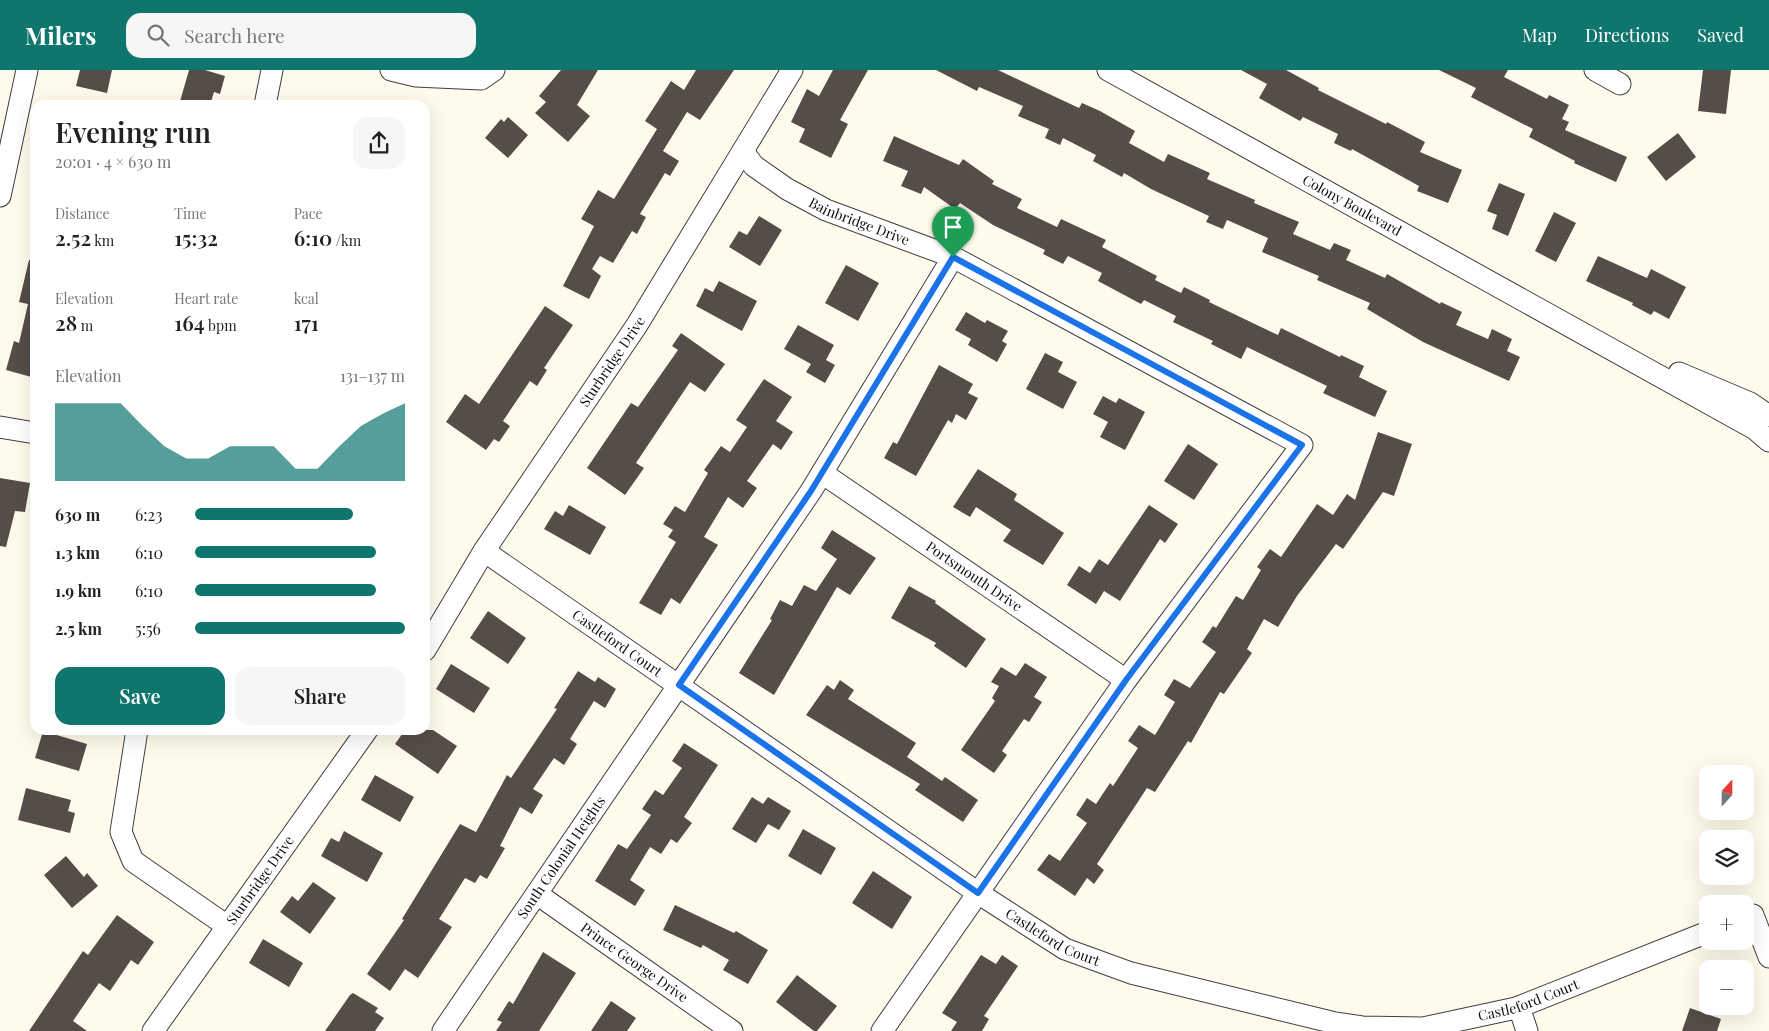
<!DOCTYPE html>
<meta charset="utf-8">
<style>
body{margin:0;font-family:"Playfair Display",serif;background:#f6f6f6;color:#222;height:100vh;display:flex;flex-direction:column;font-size:19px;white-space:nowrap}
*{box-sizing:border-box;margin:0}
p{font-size:16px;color:#767676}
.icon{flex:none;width:28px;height:28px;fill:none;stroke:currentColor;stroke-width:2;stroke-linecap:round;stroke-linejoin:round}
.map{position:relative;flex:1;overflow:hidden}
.sheet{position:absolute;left:30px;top:30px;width:400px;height:635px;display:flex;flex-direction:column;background:#fff;border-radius:15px;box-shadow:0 5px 20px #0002}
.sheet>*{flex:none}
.needle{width:32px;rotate:21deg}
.fabs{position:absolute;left:1699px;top:695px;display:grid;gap:10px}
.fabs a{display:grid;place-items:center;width:55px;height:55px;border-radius:10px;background:#fff;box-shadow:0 5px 20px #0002;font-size:25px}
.pin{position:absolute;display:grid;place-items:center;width:42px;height:42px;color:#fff;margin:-51px -21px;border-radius:50% 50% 50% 0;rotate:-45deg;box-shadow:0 0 5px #0007}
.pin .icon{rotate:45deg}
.round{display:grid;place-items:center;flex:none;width:52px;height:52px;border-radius:15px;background:#f6f6f6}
.headline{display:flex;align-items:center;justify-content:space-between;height:85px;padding:0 25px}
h1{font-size:28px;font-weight:600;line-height:38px}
.figures{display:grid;grid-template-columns:repeat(3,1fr);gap:8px;height:85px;padding:5px 25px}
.figures div{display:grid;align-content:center}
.figures b{font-size:21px;font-weight:600}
.figures small{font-size:14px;font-weight:400}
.figures p{font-size:14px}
.chart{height:140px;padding:10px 25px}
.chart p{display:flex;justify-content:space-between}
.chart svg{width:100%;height:90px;margin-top:5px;fill:#0f766e;opacity:.7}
.primary-button{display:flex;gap:10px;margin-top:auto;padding:10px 25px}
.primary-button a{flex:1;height:58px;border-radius:15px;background:#0f766e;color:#fff;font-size:20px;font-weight:600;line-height:58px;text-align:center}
.primary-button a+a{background:#f6f6f6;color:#222}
ul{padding:0 25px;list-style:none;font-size:16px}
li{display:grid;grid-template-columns:80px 60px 1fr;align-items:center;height:38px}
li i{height:12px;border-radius:6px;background:#0f766e}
header{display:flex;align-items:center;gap:30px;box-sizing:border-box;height:70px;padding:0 25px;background:#0f766e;color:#fff}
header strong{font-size:24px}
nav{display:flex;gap:28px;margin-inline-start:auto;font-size:18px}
.search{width:350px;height:45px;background:#f6f6f6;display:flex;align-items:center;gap:12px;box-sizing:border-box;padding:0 18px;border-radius:15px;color:#767676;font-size:19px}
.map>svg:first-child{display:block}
</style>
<header>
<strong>Milers</strong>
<div class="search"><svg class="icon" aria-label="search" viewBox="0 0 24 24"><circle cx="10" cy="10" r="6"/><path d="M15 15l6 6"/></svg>Search here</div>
<nav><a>Map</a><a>Directions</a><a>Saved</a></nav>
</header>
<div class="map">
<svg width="1769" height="961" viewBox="0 0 1769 961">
<rect width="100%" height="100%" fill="#fffbec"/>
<path fill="#564d48" d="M 80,0 L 112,0 L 107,23 L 76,16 Z
M 189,0 L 205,0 L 225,6 L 220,24 L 214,22 L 210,35 L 179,35 Z
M 561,0 L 598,0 L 577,35 L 590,46 L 568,72 L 535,43 L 546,32 L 539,26 Z
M 696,0 L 734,0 L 700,50 L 687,42 L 663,81 L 679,91 L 670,106 L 665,103 L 640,144 L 646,147 L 637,164 L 632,161 L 613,193 L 600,186 L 592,199 L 601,206 L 589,229 L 563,216 L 594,156 L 581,149 L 598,120 L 614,129 L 657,59 L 645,51 L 671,11 L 684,20 Z
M 833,0 L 868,0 L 840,50 L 848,54 L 831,88 L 799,72 L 805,59 L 791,52 L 807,19 L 819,26 Z
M 936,0 L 998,0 L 1079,38 L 1082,33 L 1100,41 L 1135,61 L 1129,73 L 1164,92 L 1168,84 L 1210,103 L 1207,109 L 1255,130 L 1254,133 L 1299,152 L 1293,164 L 1330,180 L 1334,173 L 1351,180 L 1346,190 L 1385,208 L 1387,204 L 1440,234 L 1441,232 L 1462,242 L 1456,255 L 1488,269 L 1492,259 L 1512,269 L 1507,281 L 1520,287 L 1509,311 L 1423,272 L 1367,239 L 1370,233 L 1317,210 L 1319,206 L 1262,182 L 1268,168 L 1227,150 L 1223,159 L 1206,152 L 1209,146 L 1151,119 L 1124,103 L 1122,107 L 1093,91 L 1096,85 L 1063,68 L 1060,75 L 1045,68 L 1049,59 L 1018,46 L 1023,36 L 979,17 L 977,21 Z
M 1241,0 L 1286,0 L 1319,18 L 1318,20 L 1386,54 L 1387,52 L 1425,72 L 1420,82 L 1462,100 L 1448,133 L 1417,121 L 1419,116 L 1352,79 L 1351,81 L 1334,73 L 1338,64 L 1303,47 L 1300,51 L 1259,28 L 1267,14 Z
M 1439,0 L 1508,0 L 1504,7 L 1547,29 L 1549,25 L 1569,35 L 1562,49 L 1569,52 L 1565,60 L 1627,87 L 1616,112 L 1574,93 L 1575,91 L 1529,67 L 1533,59 L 1471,27 L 1476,18 Z
M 1703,0 L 1731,0 L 1726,44 L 1698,41 Z
M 508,47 L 528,65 L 508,88 L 485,68 L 501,49 L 504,52 Z
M 1678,63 L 1696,87 L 1666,111 L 1647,87 Z
M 894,66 L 959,95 L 963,89 L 994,111 L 992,114 L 1022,129 L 1017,138 L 1057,157 L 1061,149 L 1106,170 L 1102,177 L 1157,206 L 1155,210 L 1181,223 L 1184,217 L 1210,230 L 1209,232 L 1278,265 L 1281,258 L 1340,287 L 1341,285 L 1364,296 L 1359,307 L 1387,321 L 1375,347 L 1323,323 L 1327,316 L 1247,277 L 1241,289 L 1211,274 L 1213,271 L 1173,252 L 1176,246 L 1144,230 L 1141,234 L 1098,211 L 1102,203 L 1068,186 L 1063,194 L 1043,184 L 1045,180 L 993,155 L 960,133 L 955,139 L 924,117 L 921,124 L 901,116 L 908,101 L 883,91 Z
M 1499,113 L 1525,124 L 1508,166 L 1492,159 L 1497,145 L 1487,141 Z
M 1554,142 L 1576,153 L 1556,192 L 1535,181 Z
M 759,146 L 782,160 L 760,196 L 729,177 L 739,161 L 747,165 Z
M 1598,186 L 1647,208 L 1651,199 L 1686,217 L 1669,249 L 1654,241 L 1651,245 L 1632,235 L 1633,233 L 1586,211 Z
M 29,190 L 35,190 L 35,308 L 6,300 L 14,271 L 19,273 L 28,234 L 19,232 Z
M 846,195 L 879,213 L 858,251 L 825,233 Z
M 719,211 L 757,231 L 742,261 L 696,236 L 705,218 L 713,222 Z
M 545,236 L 573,255 L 544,298 L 547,300 L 537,316 L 530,311 L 503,351 L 510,356 L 499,372 L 494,369 L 486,380 L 446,352 L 465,324 L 479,334 Z
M 966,242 L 985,253 L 987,250 L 1008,261 L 1002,271 L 1007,274 L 997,292 L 968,275 L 971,269 L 955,260 Z
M 798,255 L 834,275 L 826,290 L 835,295 L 825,313 L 806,302 L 811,294 L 784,279 Z
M 681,263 L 725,294 L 705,322 L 690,312 L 636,393 L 644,398 L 625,425 L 587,398 L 631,333 L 638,337 L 678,280 L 672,276 Z
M 1045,283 L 1063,292 L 1058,302 L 1077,312 L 1063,339 L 1026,319 Z
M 939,295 L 973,314 L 968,323 L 978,328 L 966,350 L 956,344 L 952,353 L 948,350 L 916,406 L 884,388 L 893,372 L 897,374 Z
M 764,309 L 792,327 L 776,351 L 793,362 L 781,380 L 773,374 L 747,411 L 757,418 L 743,438 L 728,427 L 704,467 L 718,475 L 680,534 L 671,528 L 661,545 L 639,533 L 676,472 L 668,467 L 673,460 L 663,454 L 675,436 L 685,442 L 708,403 L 704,400 L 721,376 L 730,382 L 747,357 L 736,350 Z
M 1103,326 L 1116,333 L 1119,328 L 1145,342 L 1125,380 L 1100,367 L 1108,352 L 1093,344 Z
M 1378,362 L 1412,374 L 1394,426 L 1383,422 L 1343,479 L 1336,474 L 1297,526 L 1278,557 L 1264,549 L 1247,579 L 1252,583 L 1224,624 L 1220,622 L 1191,673 L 1188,671 L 1155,722 L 1147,718 L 1103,785 L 1097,794 L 1104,800 L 1094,814 L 1087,808 L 1075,826 L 1037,800 L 1049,784 L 1060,791 L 1087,753 L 1076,745 L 1087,728 L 1096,734 L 1110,713 L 1113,716 L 1138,678 L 1128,671 L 1139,655 L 1155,665 L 1175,632 L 1164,625 L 1174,609 L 1190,618 L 1216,582 L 1202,572 L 1213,556 L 1216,558 L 1236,526 L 1243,530 L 1261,500 L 1257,497 L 1270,479 L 1281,487 L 1317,434 L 1333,445 L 1347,424 L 1355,430 Z
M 1188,374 L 1218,394 L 1194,430 L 1164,411 Z
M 978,399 L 1017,424 L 1014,430 L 1064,463 L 1043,495 L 1003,471 L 1011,460 L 976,437 L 970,447 L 953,437 Z
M 0,408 L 30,413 L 25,442 L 15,441 L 6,477 L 0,476 Z
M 569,435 L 606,457 L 590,485 L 544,459 L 555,441 L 563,446 Z
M 1149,435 L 1178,454 L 1165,473 L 1160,469 L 1120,531 L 1104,521 L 1096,534 L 1067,515 L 1079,496 L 1090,503 L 1099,489 L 1108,495 Z
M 832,460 L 876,488 L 850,525 L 837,517 L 774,625 L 739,603 L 772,550 L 770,549 L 780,530 L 792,536 L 804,515 L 816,521 L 837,489 L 821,478 Z
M 909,516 L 936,531 L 935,533 L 986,569 L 966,598 L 934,576 L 936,573 L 891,548 Z
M 488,541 L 526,568 L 508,594 L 470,568 Z
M 1025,593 L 1047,607 L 1034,627 L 1042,632 L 1029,652 L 1024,649 L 1002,681 L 1007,685 L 994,703 L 961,680 L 995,631 L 992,628 L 999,616 L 991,612 L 1001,597 L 1016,606 Z
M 451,594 L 490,618 L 474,643 L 436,619 Z
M 578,601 L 595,612 L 598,607 L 616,619 L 605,638 L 594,631 L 570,669 L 577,674 L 564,695 L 554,688 L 533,719 L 543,725 L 532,744 L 520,737 L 500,776 L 505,778 L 487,809 L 480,805 L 475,813 L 465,808 L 439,849 L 452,857 L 418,908 L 405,899 L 390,921 L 367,904 L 404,850 L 402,849 L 460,754 L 476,762 L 507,705 L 511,708 L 557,639 L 554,638 Z
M 840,610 L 854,620 L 848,629 L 916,673 L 907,687 L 942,711 L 945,707 L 978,730 L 963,752 L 915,720 L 920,714 L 806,645 L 827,615 L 834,620 Z
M 405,660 L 433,660 L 457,676 L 438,704 L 395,674 Z
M 43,661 L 87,674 L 79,701 L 35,688 Z
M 684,673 L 718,695 L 684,747 L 692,753 L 677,773 L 671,769 L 661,784 L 650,777 L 630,810 L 645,820 L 635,836 L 595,811 L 618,774 L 627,779 L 651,745 L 642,739 L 655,720 L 663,725 L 682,698 L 672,691 Z
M 375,705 L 414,727 L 400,752 L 361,730 Z
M 26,718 L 71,730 L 68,741 L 75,743 L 70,763 L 18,750 Z
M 752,727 L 763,734 L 768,727 L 791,741 L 779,760 L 768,754 L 756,773 L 732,759 Z
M 803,759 L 836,778 L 821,805 L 788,786 Z
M 344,761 L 383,783 L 367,812 L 321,786 L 331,768 L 339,772 Z
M 66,786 L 84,807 L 87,803 L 98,816 L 72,838 L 44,805 Z
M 873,801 L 912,827 L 892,859 L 852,833 Z
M 313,812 L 336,828 L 310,864 L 280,842 L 292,826 L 298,831 Z
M 675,835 L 734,863 L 736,861 L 768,880 L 748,914 L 723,900 L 729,890 L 703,875 L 701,878 L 663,860 Z
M 117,845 L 154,872 L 138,895 L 131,890 L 110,921 L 99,913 L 73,951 L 87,961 L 29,961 L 83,881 L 88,885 Z
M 263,869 L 303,893 L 289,917 L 249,893 Z
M 543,882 L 576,903 L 539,961 L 496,961 L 502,952 L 497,950 L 509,931 L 513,934 Z
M 981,885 L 996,894 L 1002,885 L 1018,896 L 984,946 L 989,949 L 982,961 L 951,961 L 957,952 L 942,943 Z
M 797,905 L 837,936 L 817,961 L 814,961 L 776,932 Z
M 353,923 L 378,938 L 375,942 L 384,948 L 375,961 L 325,961 L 350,925 Z
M 611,931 L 636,948 L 627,961 L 591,961 Z
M 1690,938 L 1721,949 L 1717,961 L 1682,961 Z"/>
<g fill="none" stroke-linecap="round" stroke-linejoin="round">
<g stroke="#3f3f3f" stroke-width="23">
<g id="minor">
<path d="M 391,0 L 416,6 L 481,9 L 494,0"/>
<path id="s1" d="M 1108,0 L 1755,359 L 1769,371"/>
<path d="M 1595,0 L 1620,14"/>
<path d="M 265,35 L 272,0"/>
<path id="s2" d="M 744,83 L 754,96 L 787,119 L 826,140 L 953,187 L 1302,375 L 1126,610 L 882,961"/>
<path d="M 0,126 L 27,0"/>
<path d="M 1679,303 L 1750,333 L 1769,346"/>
<path d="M 0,357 L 35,363"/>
<path id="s3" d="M 822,403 L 1126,610"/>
<path id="s4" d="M 484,481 L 978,823 L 1065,879 L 1131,903 L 1335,953 L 1362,957 L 1423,958 L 1516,938 L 1708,862"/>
<path id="s5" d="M 425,580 L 484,481 L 637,255 L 792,0"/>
<path d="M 137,660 L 121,762 L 133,791 L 227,856"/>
<path id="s6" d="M 537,824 L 732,961"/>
<path d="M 1753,845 L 1769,887"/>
<path d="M 1519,937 L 1527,961"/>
<path id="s7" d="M 153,961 L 367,660"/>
<path id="s8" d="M 443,961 L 811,421 L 953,187"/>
</g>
</g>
<use href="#minor" stroke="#fff" stroke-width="21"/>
</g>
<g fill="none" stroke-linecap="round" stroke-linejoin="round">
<g stroke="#fff" stroke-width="10">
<path id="route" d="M 953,187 L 1302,375 L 1126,610 L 978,823 L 679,615 L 811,421 Z"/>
</g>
<use href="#route" stroke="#1a73e8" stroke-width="6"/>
</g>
<g text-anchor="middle" stroke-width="5" stroke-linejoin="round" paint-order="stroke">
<g font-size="14" fill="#0c0c0c" stroke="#fff">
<text dy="5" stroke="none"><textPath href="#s1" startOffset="279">Colony Boulevard</textPath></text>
<text dy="5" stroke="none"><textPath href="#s2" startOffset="136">Bainbridge Drive</textPath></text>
<text dy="5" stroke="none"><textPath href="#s5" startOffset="344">Sturbridge Drive</textPath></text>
<text dy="5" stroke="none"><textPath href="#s3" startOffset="184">Portsmouth Drive</textPath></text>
<text dy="5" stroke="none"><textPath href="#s4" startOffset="162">Castleford Court</textPath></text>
<text dy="5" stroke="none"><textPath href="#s8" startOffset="210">South Colonial Heights</textPath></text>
<text dy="5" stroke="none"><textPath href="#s7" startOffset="185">Sturbridge Drive</textPath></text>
<text dy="5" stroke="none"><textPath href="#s4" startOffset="688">Castleford Court</textPath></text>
<text dy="5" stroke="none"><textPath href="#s6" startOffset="119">Prince George Drive</textPath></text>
<text dy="5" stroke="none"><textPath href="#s4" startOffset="1182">Castleford Court</textPath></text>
</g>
</g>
</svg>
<div class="fabs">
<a><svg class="needle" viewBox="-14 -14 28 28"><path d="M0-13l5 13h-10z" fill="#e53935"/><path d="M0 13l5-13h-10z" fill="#767676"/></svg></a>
<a><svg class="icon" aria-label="layers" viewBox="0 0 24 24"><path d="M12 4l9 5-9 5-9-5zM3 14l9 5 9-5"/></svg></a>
<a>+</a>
<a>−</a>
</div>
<div class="pin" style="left:953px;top:187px;background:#1e9e55"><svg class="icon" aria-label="arrive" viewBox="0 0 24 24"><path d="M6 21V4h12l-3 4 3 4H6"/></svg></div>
<section class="sheet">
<div class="headline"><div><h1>Evening run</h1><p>20:01 · 4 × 630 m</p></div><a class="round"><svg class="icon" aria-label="share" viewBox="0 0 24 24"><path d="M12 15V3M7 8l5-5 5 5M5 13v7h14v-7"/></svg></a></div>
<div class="figures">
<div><p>Distance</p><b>2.52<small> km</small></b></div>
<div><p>Time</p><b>15:32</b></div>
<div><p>Pace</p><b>6:10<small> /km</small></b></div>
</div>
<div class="figures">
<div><p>Elevation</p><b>28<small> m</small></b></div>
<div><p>Heart rate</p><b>164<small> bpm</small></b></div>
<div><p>kcal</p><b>171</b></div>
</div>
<div class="chart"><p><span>Elevation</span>131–137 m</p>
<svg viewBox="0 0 160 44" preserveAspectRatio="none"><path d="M0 44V6L10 6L20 6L30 6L40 17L50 27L60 33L70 33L80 27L90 27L100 27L110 38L120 38L130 27L140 17L150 11L160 6V44z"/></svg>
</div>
<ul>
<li><b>630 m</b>6:23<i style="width:75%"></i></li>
<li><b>1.3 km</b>6:10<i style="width:86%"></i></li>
<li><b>1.9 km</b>6:10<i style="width:86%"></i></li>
<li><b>2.5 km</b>5:56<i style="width:100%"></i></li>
</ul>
<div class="primary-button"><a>Save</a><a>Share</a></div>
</section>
</div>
